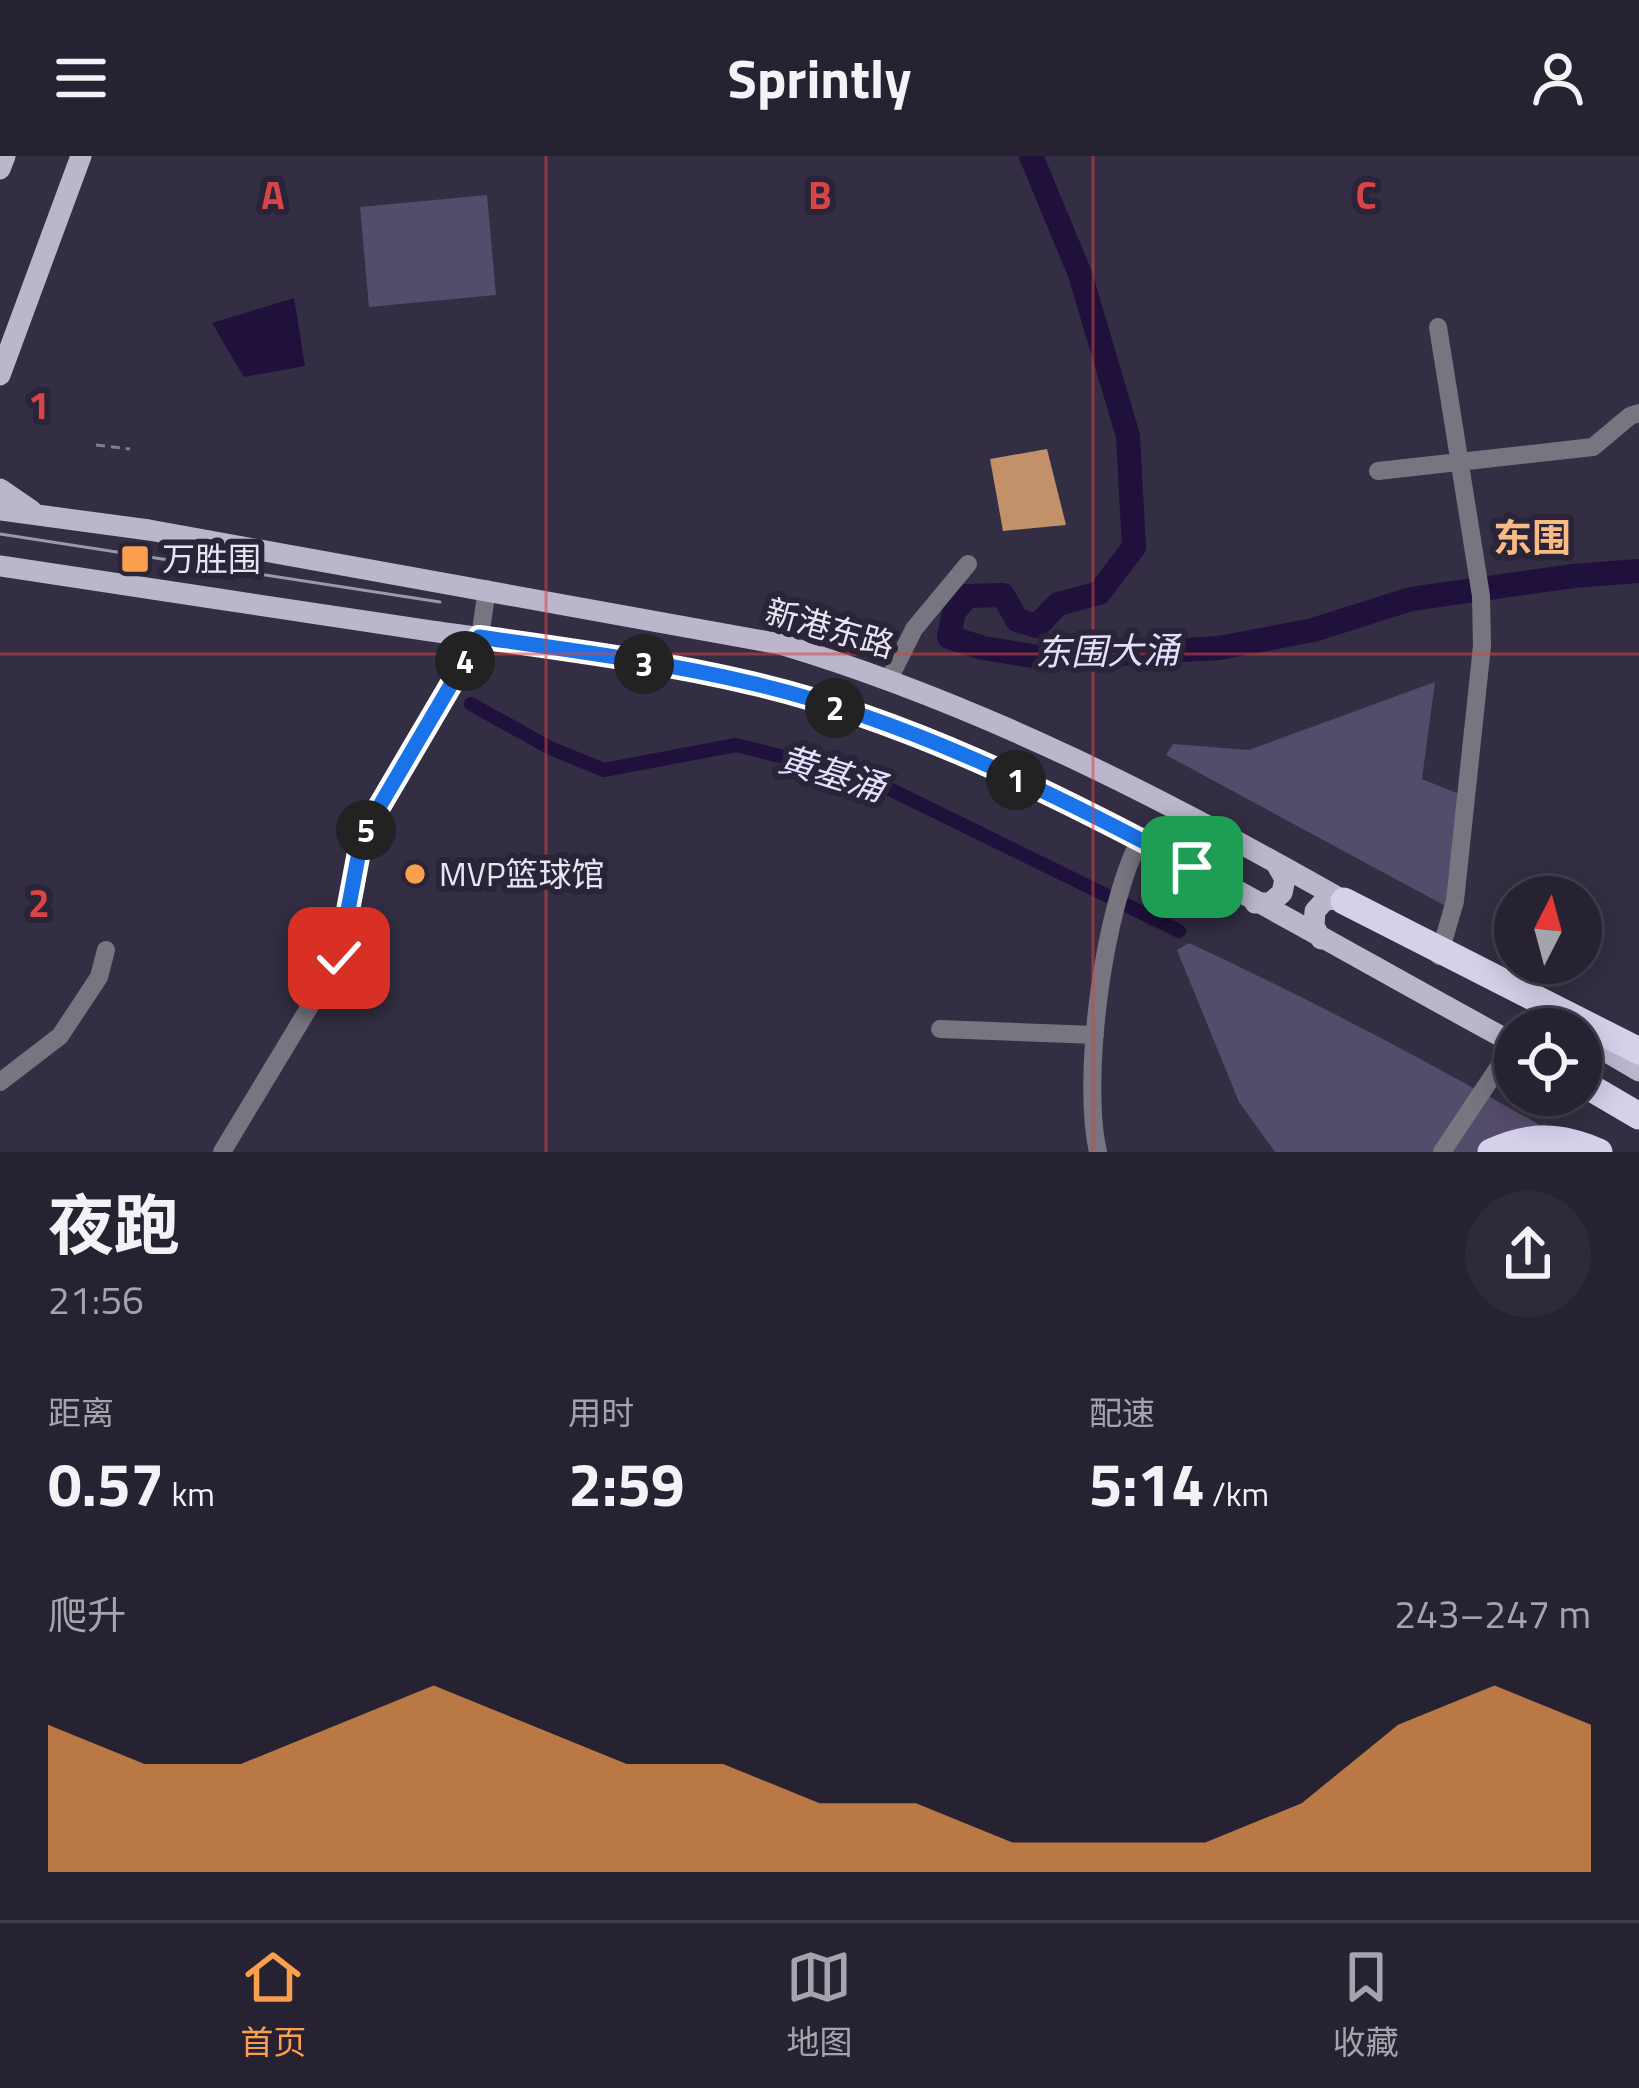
<!DOCTYPE html>
<html lang="zh">
<meta charset="utf-8">
<style>
body{margin:0;font-family:"Titillium Web","Noto Sans SC",sans-serif;background:#2e2a3a;color:#f1f3f6;height:100vh;display:flex;flex-direction:column;font-size:45px;white-space:nowrap}
*{box-sizing:border-box;margin:0}
p{font-size:39px;color:#a4a4ac}
.icon{flex:none;width:66px;height:66px;fill:none;stroke:currentColor;stroke-width:2;stroke-linecap:round;stroke-linejoin:round}
.map{position:relative;height:996px;overflow:hidden}
.panel{display:flex;flex-direction:column;background:#262232;flex:1}
.panel>*{flex:none}
.needle{width:78px;rotate:6deg}
.buttons{position:absolute;left:1494px;top:720px;display:grid;gap:24px}
.buttons a{display:grid;place-items:center;width:108px;height:108px;border-radius:50%;background:#262232;box-shadow:0 6px 30px #0003,0 0 0 3px #423f4d;font-size:60px}
.pin{position:absolute;display:grid;place-items:center;width:102px;height:102px;color:#fff;margin:-51px;border-radius:24px;box-shadow:0 6px 18px #0006}
.km{position:absolute;width:60px;height:60px;margin:-30px;border-radius:50%;background:#222;color:#fff;font-size:33px;line-height:60px;text-align:center}
.round{display:grid;place-items:center;flex:none;width:126px;height:126px;border-radius:63px;background:#2e2a3a}
.summary{display:flex;align-items:center;justify-content:space-between;height:204px;padding:0 48px}
h1{font-size:66px;font-weight:700;line-height:90px}
.metrics{display:grid;grid-template-columns:repeat(3,1fr);gap:18px;height:204px;padding:12px 48px}
.metrics div{display:grid;align-content:center}
.metrics b{font-size:60px;font-weight:700}
.metrics small{font-size:33px;font-weight:400}
.metrics p{font-size:33px}
.chart{height:336px;padding:24px 48px}
.chart p{display:flex;justify-content:space-between}
.chart svg{width:100%;height:216px;margin-top:12px;fill:#f99f4d;opacity:.7}
header{display:flex;justify-content:space-between;align-items:center;height:156px;padding:0 48px;background:#262232;font-size:54px;font-weight:700}
.tab-bar{display:flex;justify-content:space-around;align-items:center;height:168px;border-top:3px solid #423f4d;background:#262232;font-size:33px;color:#a4a4ac}
.tab-bar a{display:grid;justify-items:center;gap:6px}
.tab-bar .on{color:#f99f4d}
.map>svg:first-child{display:block}
</style>
<header><svg class="icon" aria-label="menu" viewBox="0 0 24 24"><path d="M4 6h16M4 12h16M4 18h16"/></svg>Sprintly<svg class="icon" aria-label="person" viewBox="0 0 24 24"><circle cx="12" cy="8" r="4"/><path d="M4 21q1-7 8-7t8 7"/></svg></header>
<div class="map">
<svg width="1639" height="996" viewBox="0 0 1639 996">
<rect width="100%" height="100%" fill="#332e43"/>
<path fill="#544c6b" d="M 487,39 L 496,139 L 369,151 L 360,51 Z
M 1435,526 L 1422,623 L 1459,638 L 1451,753 L 1166,599 L 1173,588 L 1249,594 Z
M 1189,787 C 1325,850 1457,921 1587,996 L 1275,996 L 1239,946 L 1177,794 Z"/>
<path fill="#1f103c" d="M 294,142 L 305,210 L 244,221 L 212,167 Z"/>
<g fill="none" stroke-linecap="round" stroke-linejoin="round">
<path stroke="#1f103c" stroke-width="14" d="M 471,548 L 550,592 L 604,614 L 736,589 L 867,622 L 1179,775"/>
<path stroke="#1f103c" stroke-width="24" d="M 1031,0 L 1080,118 L 1128,280 L 1134,391 L 1099,437 L 1058,448 L 1037,470 L 1017,464 L 1003,439 L 967,440 L 954,456 L 949,481 L 983,492 L 1045,502 L 1219,492 L 1313,474 L 1411,443 L 1573,420 L 1639,415"/>
</g>
<path fill="#c29169" d="M 1047,293 L 1066,369 L 1003,375 L 990,303 Z"/>
<g fill="none" stroke-linecap="round" stroke-linejoin="round">
<path stroke="#817d8f" stroke-width="3" stroke-dasharray="9 6" stroke-linecap="butt" d="M 96,289 L 130,293"/>
<path stroke="#77757f" stroke-width="18" d="M 1438,171 L 1481,440 L 1482,490 L 1455,745 L 1439,800
M 1378,315 L 1593,291 L 1630,260 L 1639,257
M 889,523 L 914,473 L 968,408
M 940,873 L 1095,879
M 0,926 L 60,880 L 99,821 L 106,794
M 222,996 L 339,802 L 362,680 L 480,481 L 487,433
M 1098,996 C 1081,921 1104,751 1140,684
M 1442,996 L 1514,888"/>
<path stroke="#bbb6cc" stroke-width="21" d="M 0,13 L 5,0
M 0,219 L 81,0
M 0,333 L 32,355
M 0,354 L 149,374 L 780,488 C 983,549 1169,645 1353,750
M 0,410 C 144,431 287,454 431,475 C 559,493 692,506 815,545 C 1063,624 1287,765 1515,888
M 1255,747 L 1270,747 L 1282,737 L 1285,723 L 1277,709
M 1321,783 L 1314,770 L 1315,755 L 1325,744 L 1339,743
M 1581,881 L 1639,915"/>
<path stroke="#d6d0eb" stroke-width="27" d="M 1344,745 L 1639,895
M 1581,926 L 1639,960
M 1491,996 C 1530,978 1561,979 1599,996"/>
<path stroke="#9c98a9" stroke-width="3" d="M 0,378 L 440,446"/>
</g>
<g fill="none" stroke-linecap="round" stroke-linejoin="round">
<g stroke="#fff" stroke-width="24">
<path id="route" d="M 339,802 L 362,680 L 479,481 C 570,494 662,506 751,527 C 906,563 1053,637 1192,711"/>
</g>
<use href="#route" stroke="#1a73e8" stroke-width="15"/>
</g>
<path fill="none" stroke="#d94446" stroke-width="3" stroke-opacity="0.55" d="M 546,0 L 546,996M 1093,0 L 1093,996M 0,498 L 1639,498"/>
<g fill="#f99f4d" stroke="#292438" stroke-width="4.5">
<rect x="120" y="388" width="30" height="30" rx="6"/>
<circle cx="415" cy="718" r="12"/>
</g>
<g text-anchor="middle" stroke-width="12" stroke-linejoin="round" paint-order="stroke">
<g font-size="33" fill="#e8e5f3" stroke="#292438" text-anchor="start">
<text x="162" y="415">万胜围</text>
<text x="439" y="730">MVP篮球馆</text>
</g>
<g font-size="33" fill="#e8e5f3" stroke="#292438">
<text transform="translate(830 472) rotate(16)" y="12">新港东路</text>
</g>
<g font-size="36" font-style="italic" fill="#e5defe" stroke="#292438">
<text transform="translate(1107 495) rotate(-1)" y="13">东围大涌</text>
<text transform="translate(832 617) rotate(17)" y="13">黄基涌</text>
</g>
<g font-size="39" font-weight="bold" fill="#faba86" stroke="#292438">
<text x="1532" y="396">东围</text>
</g>
</g>
<g font-size="39" text-anchor="middle" font-weight="bold" fill="#d94446" stroke="#292438" stroke-width="12" stroke-linejoin="round" paint-order="stroke">
<text x="273" y="53">A</text>
<text x="820" y="53">B</text>
<text x="1366" y="53">C</text>
<text x="39" y="263">1</text>
<text x="39" y="761">2</text>
</g>
</svg>
<div class="buttons">
<a><svg class="needle" viewBox="-14 -14 28 28"><path d="M0-13l5 13h-10z" fill="#e53935"/><path d="M0 13l5-13h-10z" fill="#a4a4ac"/></svg></a>
<a><svg class="icon" aria-label="locate" viewBox="0 0 24 24"><circle cx="12" cy="12" r="6"/><path d="M12 2v4M12 18v4M2 12h4M18 12h4"/></svg></a>
</div>
<div class="pin" style="left:1192px;top:711px;background:#1e9e55"><svg class="icon" aria-label="arrive" viewBox="0 0 24 24"><path d="M6 21V4h12l-3 4 3 4H6"/></svg></div>
<div class="pin" style="left:339px;top:802px;background:#d93025"><svg class="icon" aria-label="check" viewBox="0 0 24 24"><path d="M5 12l5 5 9-10"/></svg></div>
<b class="km" style="left:1016px;top:624px">1</b>
<b class="km" style="left:835px;top:552px">2</b>
<b class="km" style="left:644px;top:508px">3</b>
<b class="km" style="left:465px;top:505px">4</b>
<b class="km" style="left:366px;top:674px">5</b>
</div>
<section class="panel">
<div class="summary"><div><h1>夜跑</h1><p>21:56</p></div><a class="round"><svg class="icon" aria-label="share" viewBox="0 0 24 24"><path d="M12 15V3M7 8l5-5 5 5M5 13v7h14v-7"/></svg></a></div>
<div class="metrics">
<div><p>距离</p><b>0.57<small> km</small></b></div>
<div><p>用时</p><b>2:59</b></div>
<div><p>配速</p><b>5:14<small> /km</small></b></div>
</div>
<div class="chart"><p><span>爬升</span>243–247 m</p>
<svg viewBox="0 0 160 44" preserveAspectRatio="none"><path d="M0 44V14L10 22L20 22L30 14L40 6L50 14L60 22L70 22L80 30L90 30L100 38L110 38L120 38L130 30L140 14L150 6L160 14V44z"/></svg>
</div>
</section>
<nav class="tab-bar">
<a class="on"><svg class="icon" aria-label="home" viewBox="0 0 24 24"><path d="M3 11l9-7 9 7M6 9v11h12V9"/></svg>首页</a>
<a><svg class="icon" aria-label="map" viewBox="0 0 24 24"><path d="M3 6l6-2 6 2 6-2v14l-6 2-6-2-6 2zM9 4v14M15 6v14"/></svg>地图</a>
<a><svg class="icon" aria-label="saved" viewBox="0 0 24 24"><path d="M7 4h10v16l-5-4-5 4z"/></svg>收藏</a>
</nav>
